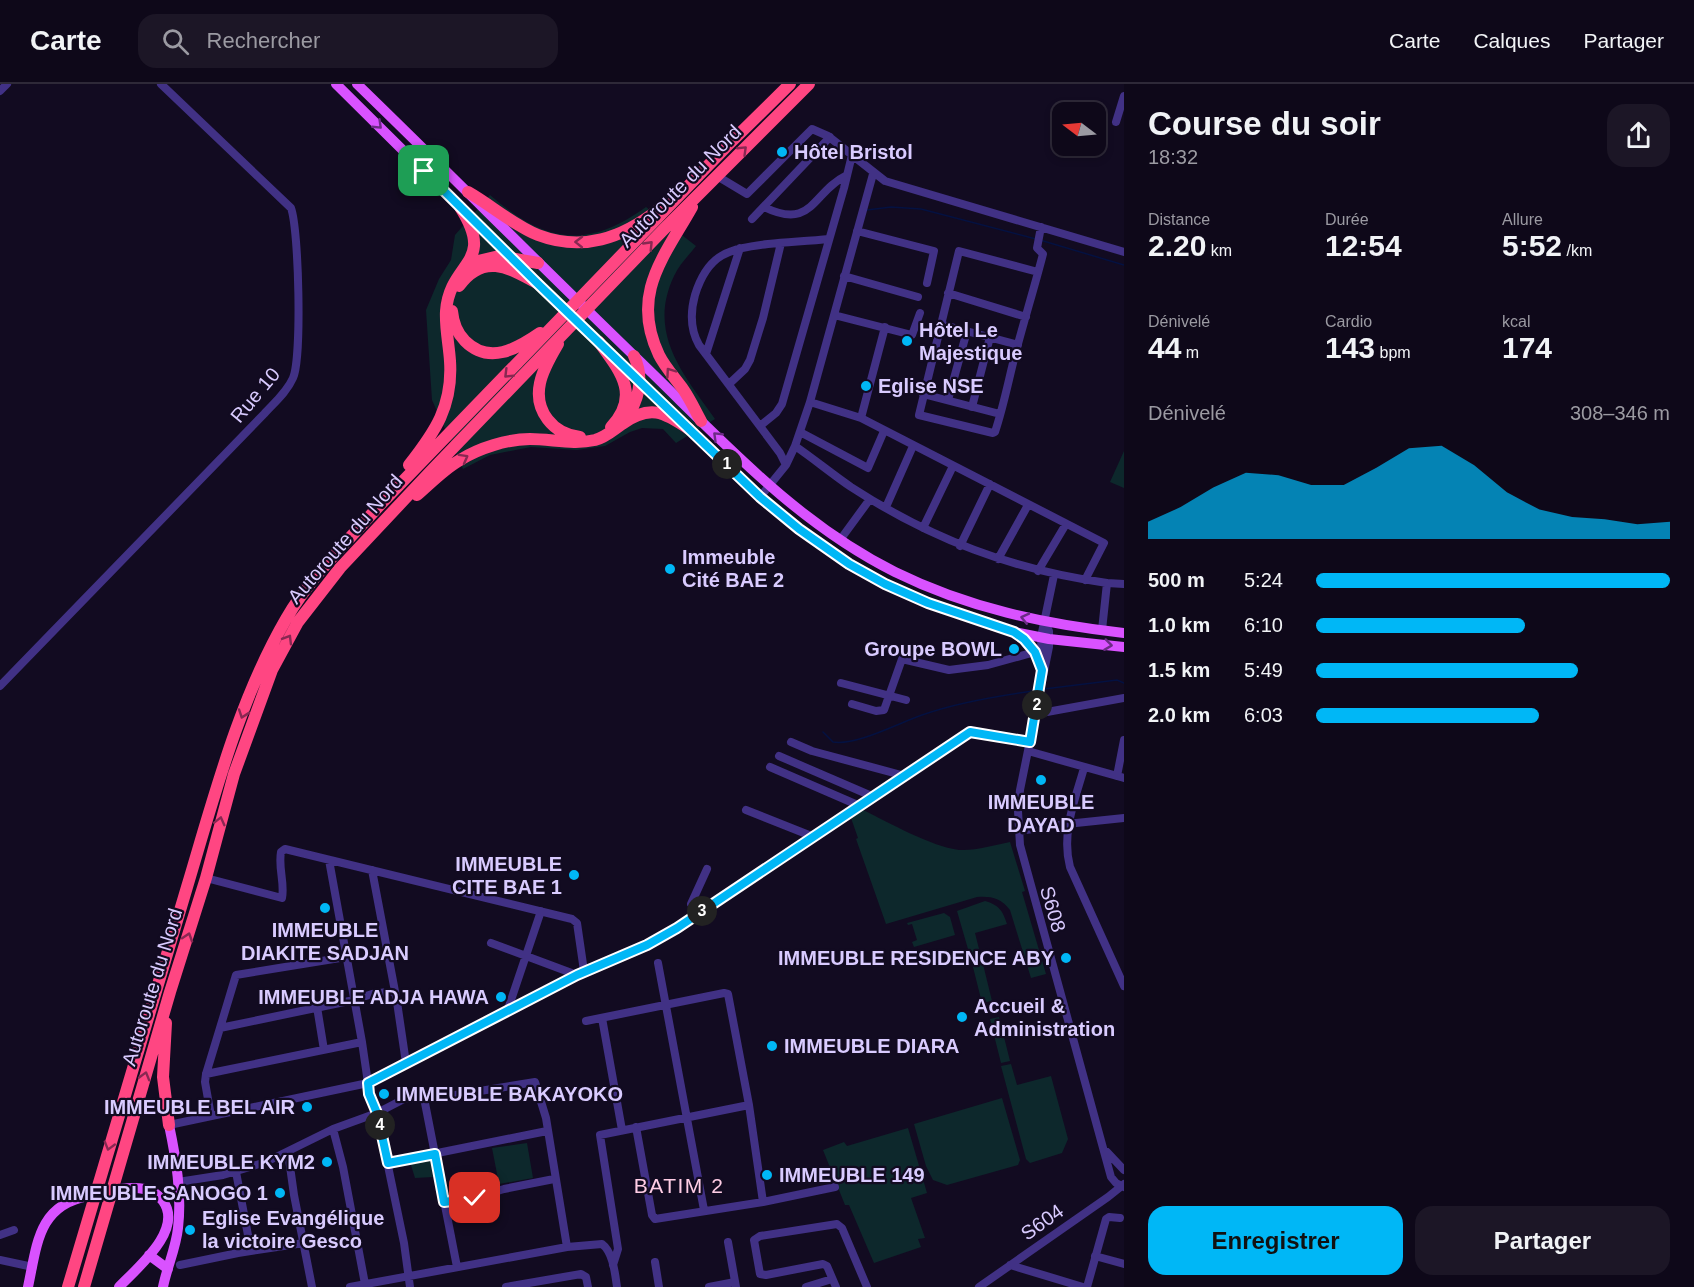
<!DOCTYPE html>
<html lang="fr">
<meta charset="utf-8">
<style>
body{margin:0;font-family:Helvetica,sans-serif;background:#1c1626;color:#f1f3f6;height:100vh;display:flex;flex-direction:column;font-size:22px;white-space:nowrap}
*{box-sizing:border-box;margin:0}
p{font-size:20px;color:#9b9aa2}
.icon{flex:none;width:33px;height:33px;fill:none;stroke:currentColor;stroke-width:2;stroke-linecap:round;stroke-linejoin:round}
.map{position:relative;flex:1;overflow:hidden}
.panel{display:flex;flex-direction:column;background:#0e0819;width:570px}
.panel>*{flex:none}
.needle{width:39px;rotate:286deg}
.controls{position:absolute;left:1052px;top:18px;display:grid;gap:12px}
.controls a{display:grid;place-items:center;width:54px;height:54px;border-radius:12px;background:#0e0819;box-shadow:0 3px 9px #0003,0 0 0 2px #2e2938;font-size:30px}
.pin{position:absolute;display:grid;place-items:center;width:51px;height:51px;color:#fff;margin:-26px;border-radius:12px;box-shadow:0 3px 9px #0006}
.km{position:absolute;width:30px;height:30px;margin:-15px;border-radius:50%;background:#222;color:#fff;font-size:16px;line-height:30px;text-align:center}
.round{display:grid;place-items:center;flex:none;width:63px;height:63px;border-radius:18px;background:#1c1626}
.summary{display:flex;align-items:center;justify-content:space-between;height:102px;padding:0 24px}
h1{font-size:33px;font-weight:700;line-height:45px}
.stats{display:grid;grid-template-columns:repeat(3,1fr);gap:9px;height:102px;padding:6px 24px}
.stats div{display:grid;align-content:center}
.stats b{font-size:30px;font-weight:700}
.stats small{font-size:16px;font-weight:400}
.stats p{font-size:16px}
.chart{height:168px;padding:12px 24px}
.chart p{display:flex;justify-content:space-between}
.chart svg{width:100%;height:108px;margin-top:6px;fill:#00b7f6;opacity:.7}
.action{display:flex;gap:12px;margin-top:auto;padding:12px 24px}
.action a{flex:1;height:69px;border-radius:18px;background:#00b7f6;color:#111;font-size:24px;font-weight:700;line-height:69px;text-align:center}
.action a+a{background:#1c1626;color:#f1f3f6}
ul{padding:0 24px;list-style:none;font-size:20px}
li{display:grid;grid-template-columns:96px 72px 1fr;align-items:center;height:45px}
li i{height:15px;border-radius:8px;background:#00b7f6}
header{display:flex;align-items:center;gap:36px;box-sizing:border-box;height:84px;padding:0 30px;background:#0e0819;border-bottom:2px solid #2e2938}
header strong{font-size:28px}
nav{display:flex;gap:33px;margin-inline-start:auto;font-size:21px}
.search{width:420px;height:54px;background:#1c1626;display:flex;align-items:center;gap:15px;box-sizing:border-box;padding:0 21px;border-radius:18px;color:#9b9aa2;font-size:22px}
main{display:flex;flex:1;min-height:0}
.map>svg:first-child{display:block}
</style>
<header>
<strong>Carte</strong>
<div class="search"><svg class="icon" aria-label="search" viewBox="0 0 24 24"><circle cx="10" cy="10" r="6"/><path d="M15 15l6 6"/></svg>Rechercher</div>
<nav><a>Carte</a><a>Calques</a><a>Partager</a></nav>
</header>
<main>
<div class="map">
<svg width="1124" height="1203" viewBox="0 0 1124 1203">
<rect width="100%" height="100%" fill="#120b21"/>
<path fill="#0d282c" d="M 490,111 C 544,158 585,167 646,123 L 696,162 C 689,171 679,181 674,192 C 647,249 683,290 715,335 L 676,359 L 663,345 L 642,344 L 630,348 L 605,362 L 577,366 L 531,363 L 490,371 L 463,385 L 432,316 L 426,226 L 439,195 L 451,176 L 455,151 Z
M 1124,367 L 1124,404 L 1110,398 Z
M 863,726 C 890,739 930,762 959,766 C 976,767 994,761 1010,758 L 1025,807 L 1022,808 L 1046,890 L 1031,894 L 1010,826 C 1001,814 991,812 977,813 L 886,840 L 856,755 L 858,754 L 851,734 Z
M 985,817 C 999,821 1003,827 1007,840 L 975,849 L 980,869 L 970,872 L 957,827 Z
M 944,829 L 950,833 L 955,851 L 914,863 L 912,858 L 917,856 L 912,840 L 908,841 L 907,839 Z
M 981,872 L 992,917 L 982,919 L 971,875 Z
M 999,933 L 1010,977 L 1001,979 L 990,935 Z
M 1011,980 L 1017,1001 L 1051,992 L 1068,1055 L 1062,1069 L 1030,1079 L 1026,1075 L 1001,982 Z
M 1002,1014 L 1020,1076 L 1018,1081 L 947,1101 L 933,1096 L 926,1082 L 914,1040 Z
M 908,1044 L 927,1109 L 911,1114 L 925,1154 L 918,1155 L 921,1163 L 874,1179 L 849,1121 L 845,1121 L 823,1066 L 844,1058 L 847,1062 Z
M 527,1059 L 533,1094 L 499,1100 L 492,1064 Z
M 430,1073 L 433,1093 L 415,1094 L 410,1078 Z"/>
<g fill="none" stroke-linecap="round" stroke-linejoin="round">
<path stroke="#041141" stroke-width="1.5" d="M 867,126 L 891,123 L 921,125 L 1036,155
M 1040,156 L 1124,181
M 1044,605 L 1117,596 L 1124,599
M 823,648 L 833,658 C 857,662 900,638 925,630 C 959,618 997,612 1033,607"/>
<path stroke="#413185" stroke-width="8" d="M 0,7 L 7,0
M 1116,38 L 1124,12
M 717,92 L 747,110 L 812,45 L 828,52 L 885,97 L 1124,168
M 764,123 C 813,147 812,108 847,91
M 752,135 L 830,53
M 857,147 L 934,167 L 927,199
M 1038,188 L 959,167 L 919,331 L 993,349 L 995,348 C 1003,324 1008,299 1014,275 C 1023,240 1034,205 1043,170 L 1037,164 L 1041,143
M 844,192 L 918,213
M 948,209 L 1026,233
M 834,231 L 912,251 L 920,229
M 940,240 L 1018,261
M 706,270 L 740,164
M 729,300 L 745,285 L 750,276 L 763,234 L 781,159
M 923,310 L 1000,330
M 948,316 L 967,247
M 810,318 L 861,334 L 1104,459 L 1085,496
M 972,323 L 990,253
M 861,334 L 885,243
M 760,342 L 776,329 L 782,320 L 844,104 L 852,71
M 800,348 L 868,384 L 884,347
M 795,362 C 814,375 832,390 851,403 C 931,455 1013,486 1107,499 L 1102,546
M 786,381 L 795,362 L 810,318 L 873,90
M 760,413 L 786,381 L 780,369 L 699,261 C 690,245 690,229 695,211 C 708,169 729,165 768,160 C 789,158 809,157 829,155
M 886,423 L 913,362
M 923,444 L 953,382
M 840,456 L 870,415
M 960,462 L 990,400
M 998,475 L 1028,421
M 1038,487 L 1066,440
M 1107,499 L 1124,500
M 1045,538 L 1049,547 L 1049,563 L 1020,706 L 1018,727 L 1020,761 L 1111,1093 L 1116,1099 L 1124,1103
M 1018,550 L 1031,562 L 1036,570
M 1042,579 L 1041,553 L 1054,491
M 841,599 L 906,616
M 0,602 L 264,330 C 274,319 287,308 293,294 C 302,274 299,146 291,124 L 161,0
M 852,620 L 876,627 L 884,626 L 902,575 L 949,586 L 988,581 L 1035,568
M 1036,630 L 1124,614
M 791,658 L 812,667 L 905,692
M 1028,667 L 1124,694
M 779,672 L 874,713
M 770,683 L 860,722
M 1084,684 C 1075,716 1061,749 1070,783 L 1124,902
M 1117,692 L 1124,656
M 746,726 L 814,753
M 1057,741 L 1124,734
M 1018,747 L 1033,745
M 372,786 L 397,918 L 406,979
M 206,794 L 282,814 C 285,799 278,784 281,768 L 285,765 L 572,835 L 577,839 L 584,887
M 700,829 L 691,820 L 707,785
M 491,859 L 577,891
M 346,873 L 236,891 L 220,944 L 354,916 L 372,910 L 395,907
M 658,879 L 704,1126
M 317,923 L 324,966
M 508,925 L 541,827
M 602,934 L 622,1046
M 586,937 L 724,909 L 728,910 L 749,1021 L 763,1118
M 362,958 L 368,999 L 584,887 L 647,861 L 677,844 L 970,648 L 1030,658
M 206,990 L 362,958 L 329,776
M 424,1014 L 457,1183
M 211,1032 L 205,998 L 206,990 L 220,944
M 169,1041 L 368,999 L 369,1010 L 377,1029 L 404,1159 L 410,1203
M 636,1043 L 652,1131 L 655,1135 L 763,1118 L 835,1103
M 333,1045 L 343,1083 L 365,1200
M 288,1068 L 294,1111 L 312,1203
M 1107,1068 L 1124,1086
M 388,1079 L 547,1047
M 236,1088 L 251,1167
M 178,1098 L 223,1091 L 266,1078 L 333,1045 L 377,1029 L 404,1015 L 443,1013 L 535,998 L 546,1034 L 567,1163
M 444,1118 L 475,1114 L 504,1105 L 554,1095
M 0,1151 L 14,1146
M 728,1158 L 736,1203
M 1095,1172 L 1124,1180
M 0,1176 L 33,1183
M 655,1178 L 659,1203
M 180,1181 L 238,1169 L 304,1159
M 613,1181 L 618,1165 L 600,1051 L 749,1021
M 1010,1181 L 1083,1203
M 350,1203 L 567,1163 L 602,1160 C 613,1168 615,1189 617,1203
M 506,1203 L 581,1190 L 586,1193 L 588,1203
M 709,1203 L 735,1198
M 806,1203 L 832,1195
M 836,1203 L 827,1182 L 823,1180 L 766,1191 L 760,1190 L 754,1156 L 760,1152 L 837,1140 L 842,1144 L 867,1203
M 979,1203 L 1108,1113 L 1124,1100
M 1087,1203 L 1106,1135 L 1109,1133 L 1120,1134"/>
<path stroke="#d952ff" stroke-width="10" d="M 336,0 L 550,212 L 760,413 L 799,445 L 849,480 L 885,500 L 929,519 L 1014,548 L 1049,555 L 1124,563
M 357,0 C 456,96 553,194 652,289 C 728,363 799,440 895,488 C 968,524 1044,540 1124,549
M 149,1171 L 168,1185
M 28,1203 C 37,1161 38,1121 88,1112
M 119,1203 C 137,1184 184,1146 163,1117 C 153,1103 137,1103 120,1105
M 163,1203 C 167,1183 176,1164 178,1144 C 182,1110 176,1074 169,1041"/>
<path stroke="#ff4682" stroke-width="12" d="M 468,108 C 491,121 513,141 538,151 C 583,168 622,154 658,126
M 692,123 C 664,173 630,210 659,271 C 665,283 675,294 683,305 C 690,315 695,326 701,337
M 478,177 L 499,172 L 538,179
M 459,202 C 483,169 508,183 537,199
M 452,227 C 453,238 457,249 465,257 C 489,281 517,265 540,249
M 599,258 C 620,287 641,311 611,343
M 558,260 C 551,272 543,285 540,299 C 534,327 553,350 580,353
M 625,337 C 638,317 645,296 634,272
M 409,381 C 435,348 453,322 450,277 C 449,261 445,243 446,227 C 450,176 497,181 460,123
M 417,411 C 431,399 444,385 460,376 C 479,364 508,355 530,355 C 552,355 573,361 595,356 C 606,353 613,346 622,340 C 650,320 664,328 689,345
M 166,939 L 163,993 L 169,1041
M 68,1203 C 108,1070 147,936 187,803 C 214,713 239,616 286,535 C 310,493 346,459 378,423 L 726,63 L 790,0
M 84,1203 L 170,908 L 206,794 L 234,690 L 272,586 L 298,538 L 340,484 L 430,388 L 665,144 L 809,0"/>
</g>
<defs><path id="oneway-chevron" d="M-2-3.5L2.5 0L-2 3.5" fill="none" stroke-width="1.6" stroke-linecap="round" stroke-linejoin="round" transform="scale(1.5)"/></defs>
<g stroke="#6c2b85">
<use href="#oneway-chevron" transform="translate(378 41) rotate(44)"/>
<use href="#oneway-chevron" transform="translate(717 352) rotate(-136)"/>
<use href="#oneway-chevron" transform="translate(1025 534) rotate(-167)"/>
<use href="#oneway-chevron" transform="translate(1108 561) rotate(7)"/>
</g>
<g stroke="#882852">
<use href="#oneway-chevron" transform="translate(743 66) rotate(-44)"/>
<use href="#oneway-chevron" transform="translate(579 158) rotate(-179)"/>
<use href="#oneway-chevron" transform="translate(649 161) rotate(-46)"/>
<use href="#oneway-chevron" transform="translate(670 288) rotate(-125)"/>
<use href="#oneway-chevron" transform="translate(508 290) rotate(135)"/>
<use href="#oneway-chevron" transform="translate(464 374) rotate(-29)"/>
<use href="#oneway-chevron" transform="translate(288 555) rotate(-59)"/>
<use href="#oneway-chevron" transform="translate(243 630) rotate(109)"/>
<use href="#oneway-chevron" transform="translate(220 737) rotate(-76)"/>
<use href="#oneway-chevron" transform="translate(188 853) rotate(-72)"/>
<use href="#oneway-chevron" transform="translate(145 992) rotate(-74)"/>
<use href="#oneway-chevron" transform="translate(109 1062) rotate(106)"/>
</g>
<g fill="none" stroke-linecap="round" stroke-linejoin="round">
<g stroke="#fff" stroke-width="12">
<path id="route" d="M 424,87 L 537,199 L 689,345 L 760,413 L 799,445 L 849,480 L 885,500 L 928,519 L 1014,548 L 1024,555 L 1035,568 L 1042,586 L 1030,658 L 970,648 L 677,844 L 647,861 L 577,891 L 368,999 L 369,1010 L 377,1029 L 388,1079 L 435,1070 L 444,1118 L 475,1114"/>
</g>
<use href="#route" stroke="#00b7f6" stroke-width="8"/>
</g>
<g fill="#00b7f6" stroke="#120b21" stroke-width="2">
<circle cx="782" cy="68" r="6"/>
<circle cx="907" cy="257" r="6"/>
<circle cx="866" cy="302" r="6"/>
<circle cx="670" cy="485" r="6"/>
<circle cx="1014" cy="565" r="6"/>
<circle cx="1041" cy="696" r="6"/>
<circle cx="574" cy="791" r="6"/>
<circle cx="325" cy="824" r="6"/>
<circle cx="1066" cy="874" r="6"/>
<circle cx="501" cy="913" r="6"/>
<circle cx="962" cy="933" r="6"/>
<circle cx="772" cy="962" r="6"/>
<circle cx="384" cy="1010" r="6"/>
<circle cx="307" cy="1023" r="6"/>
<circle cx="327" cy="1078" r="6"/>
<circle cx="767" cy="1091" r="6"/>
<circle cx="280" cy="1109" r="6"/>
<circle cx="190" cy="1146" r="6"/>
</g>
<g text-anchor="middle" stroke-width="4.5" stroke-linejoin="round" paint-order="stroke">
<g font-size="20" font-weight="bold" fill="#d9cbff" stroke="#120b21" text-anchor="start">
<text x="794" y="75">Hôtel Bristol</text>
<text x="919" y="253">Hôtel Le<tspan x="919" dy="23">Majestique</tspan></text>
<text x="878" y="309">Eglise NSE</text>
<text x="682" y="480">Immeuble<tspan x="682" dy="23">Cité BAE 2</tspan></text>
<text x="1002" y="572" text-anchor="end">Groupe BOWL</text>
<text x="1041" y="725" text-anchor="middle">IMMEUBLE<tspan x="1041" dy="23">DAYAD</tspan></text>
<text x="562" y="787" text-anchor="end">IMMEUBLE<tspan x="562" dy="23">CITE BAE 1</tspan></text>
<text x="325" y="853" text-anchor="middle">IMMEUBLE<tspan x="325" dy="23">DIAKITE SADJAN</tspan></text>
<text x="1054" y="881" text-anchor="end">IMMEUBLE RESIDENCE ABY</text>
<text x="489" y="920" text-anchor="end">IMMEUBLE ADJA HAWA</text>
<text x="974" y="929">Accueil &amp;<tspan x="974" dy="23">Administration</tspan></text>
<text x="784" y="969">IMMEUBLE DIARA</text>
<text x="396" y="1017">IMMEUBLE BAKAYOKO</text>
<text x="295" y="1030" text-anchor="end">IMMEUBLE BEL AIR</text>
<text x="315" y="1085" text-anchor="end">IMMEUBLE KYM2</text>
<text x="779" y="1098">IMMEUBLE 149</text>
<text x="268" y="1116" text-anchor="end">IMMEUBLE SANOGO 1</text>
<text x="202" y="1141">Eglise Evangélique<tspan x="202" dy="23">la victoire Gesco</tspan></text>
</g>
<g font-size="20" fill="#d9cbff" stroke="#120b21">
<text transform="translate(680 102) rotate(-45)" y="7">Autoroute du Nord</text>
<text transform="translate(255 311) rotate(-50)" y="7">Rue 10</text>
<text transform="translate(345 455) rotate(-49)" y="7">Autoroute du Nord</text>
<text transform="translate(1053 825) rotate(74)" y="7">S608</text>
<text transform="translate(152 903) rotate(-73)" y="7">Autoroute du Nord</text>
<text transform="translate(1042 1138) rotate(-35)" y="7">S604</text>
</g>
<g font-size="21" letter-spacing="1.5" fill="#ffcde5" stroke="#120b21">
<text x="679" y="1109">BATIM 2</text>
</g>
</g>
</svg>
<div class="controls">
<a><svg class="needle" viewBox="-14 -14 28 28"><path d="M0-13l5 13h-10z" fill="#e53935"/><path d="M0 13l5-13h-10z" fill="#9b9aa2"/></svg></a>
</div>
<div class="pin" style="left:424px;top:87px;background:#1e9e55"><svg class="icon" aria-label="arrive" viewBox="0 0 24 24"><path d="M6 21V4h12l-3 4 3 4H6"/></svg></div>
<div class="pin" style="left:475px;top:1114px;background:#d93025"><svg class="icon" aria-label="check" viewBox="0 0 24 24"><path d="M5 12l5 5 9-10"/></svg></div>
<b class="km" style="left:727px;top:380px">1</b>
<b class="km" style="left:1037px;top:621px">2</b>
<b class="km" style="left:702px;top:827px">3</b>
<b class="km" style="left:380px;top:1041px">4</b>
</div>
<section class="panel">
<div class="summary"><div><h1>Course du soir</h1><p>18:32</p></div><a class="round"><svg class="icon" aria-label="share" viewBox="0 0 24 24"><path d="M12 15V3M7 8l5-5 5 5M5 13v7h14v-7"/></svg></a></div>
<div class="stats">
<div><p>Distance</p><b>2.20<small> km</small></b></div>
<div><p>Durée</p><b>12:54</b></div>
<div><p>Allure</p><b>5:52<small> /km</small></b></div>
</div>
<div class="stats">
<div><p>Dénivelé</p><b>44<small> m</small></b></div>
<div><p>Cardio</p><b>143<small> bpm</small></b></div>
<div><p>kcal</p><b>174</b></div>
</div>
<div class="chart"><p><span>Dénivelé</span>308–346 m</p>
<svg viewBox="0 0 160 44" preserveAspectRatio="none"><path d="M0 44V37L10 31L20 23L30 17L40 18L50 22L60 22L70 15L80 7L90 6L100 14L110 25L120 32L130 35L140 36L150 38L160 37V44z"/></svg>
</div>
<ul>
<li><b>500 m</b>5:24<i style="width:100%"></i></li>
<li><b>1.0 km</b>6:10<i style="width:59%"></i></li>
<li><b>1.5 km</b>5:49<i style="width:74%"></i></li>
<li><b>2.0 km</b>6:03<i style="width:63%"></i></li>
</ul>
<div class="action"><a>Enregistrer</a><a>Partager</a></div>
</section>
</main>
